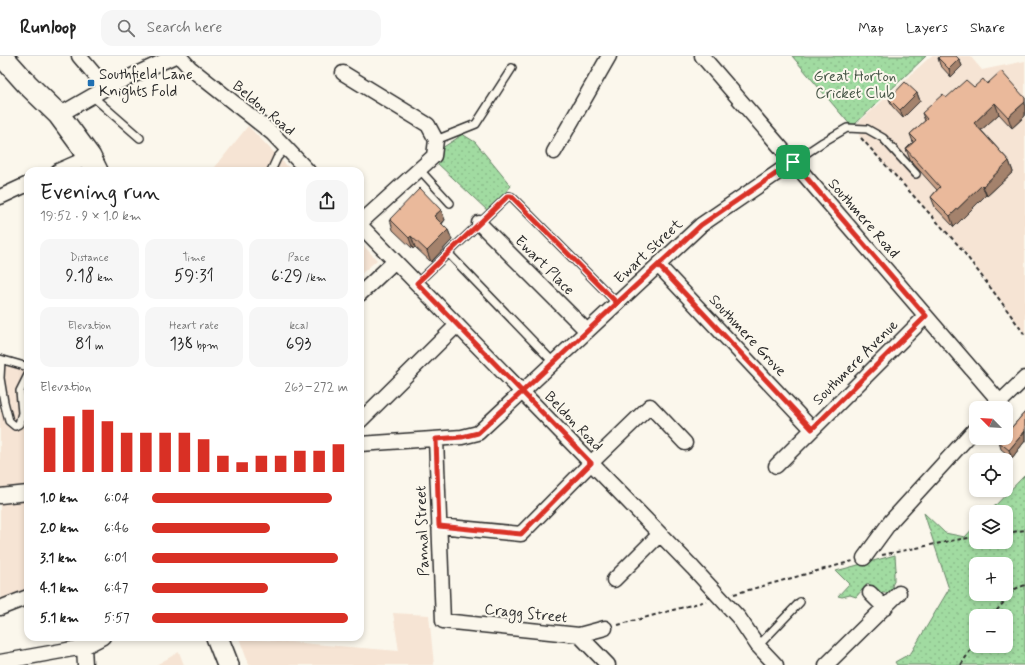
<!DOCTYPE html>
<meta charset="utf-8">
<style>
body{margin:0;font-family:Mynerve,sans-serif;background:#f6f6f6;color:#222;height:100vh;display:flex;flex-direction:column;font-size:15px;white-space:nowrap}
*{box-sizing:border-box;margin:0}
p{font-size:13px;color:#767676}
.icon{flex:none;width:22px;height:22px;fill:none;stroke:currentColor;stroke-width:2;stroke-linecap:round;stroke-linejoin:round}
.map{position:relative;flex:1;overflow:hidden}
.drawer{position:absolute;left:24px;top:111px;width:340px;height:474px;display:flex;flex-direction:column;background:#fff;border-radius:12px;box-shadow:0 2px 6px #0003}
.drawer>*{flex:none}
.needle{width:26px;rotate:294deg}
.controls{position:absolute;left:969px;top:345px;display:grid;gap:8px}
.controls a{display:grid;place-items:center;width:44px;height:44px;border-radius:8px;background:#fff;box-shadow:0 2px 6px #0003;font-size:20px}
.pin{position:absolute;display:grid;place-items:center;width:34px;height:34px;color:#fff;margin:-17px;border-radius:8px;box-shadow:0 2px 6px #0006}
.round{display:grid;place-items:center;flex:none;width:42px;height:42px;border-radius:12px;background:#f6f6f6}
.head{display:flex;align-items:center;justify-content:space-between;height:68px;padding:0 16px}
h1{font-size:22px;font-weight:600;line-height:30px}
.metrics{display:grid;grid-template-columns:repeat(3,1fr);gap:6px;height:68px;padding:4px 16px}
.metrics div{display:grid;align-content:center;border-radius:10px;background:#f6f6f6;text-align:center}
.metrics b{font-size:17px;font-weight:600}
.metrics small{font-size:11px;font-weight:400}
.metrics p{font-size:11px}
.chart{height:112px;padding:8px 16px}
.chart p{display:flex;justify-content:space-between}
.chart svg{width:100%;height:72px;margin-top:4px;stroke:#d93025;stroke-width:6}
ul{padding:0 16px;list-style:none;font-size:13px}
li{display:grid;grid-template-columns:64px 48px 1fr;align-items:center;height:30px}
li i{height:10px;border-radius:5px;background:#d93025}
header{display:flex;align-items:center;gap:24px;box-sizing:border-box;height:56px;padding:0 20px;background:#fff;border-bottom:1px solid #e0e0e0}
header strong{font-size:19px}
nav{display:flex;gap:22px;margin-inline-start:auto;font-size:14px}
.search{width:280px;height:36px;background:#f6f6f6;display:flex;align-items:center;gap:10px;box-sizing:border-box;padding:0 14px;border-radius:12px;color:#767676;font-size:15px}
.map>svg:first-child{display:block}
</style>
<header>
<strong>Runloop</strong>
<div class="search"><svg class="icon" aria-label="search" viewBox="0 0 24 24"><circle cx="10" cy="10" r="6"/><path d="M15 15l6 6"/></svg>Search here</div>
<nav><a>Map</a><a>Layers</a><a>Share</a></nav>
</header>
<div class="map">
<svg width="1025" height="609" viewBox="0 0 1025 609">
<defs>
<pattern id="grass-dots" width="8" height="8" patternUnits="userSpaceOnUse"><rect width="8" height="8" fill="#a1dba1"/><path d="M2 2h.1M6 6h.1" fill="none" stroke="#8bbc8b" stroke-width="1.8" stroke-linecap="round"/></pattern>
</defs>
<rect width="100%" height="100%" fill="#fbf7ec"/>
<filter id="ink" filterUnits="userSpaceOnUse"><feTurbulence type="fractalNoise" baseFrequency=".025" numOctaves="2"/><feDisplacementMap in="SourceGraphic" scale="8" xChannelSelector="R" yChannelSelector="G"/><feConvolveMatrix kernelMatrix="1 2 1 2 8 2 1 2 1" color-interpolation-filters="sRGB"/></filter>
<g filter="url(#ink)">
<path fill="#f6e4d4" d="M 931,0 L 970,0 L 982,14 L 1025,5 L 1025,278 L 964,195 L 859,80 L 858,67 Z
M 248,70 L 292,115 L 212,115 Z
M 360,186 L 377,204 L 360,219 Z
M 0,303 L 28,305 L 28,536 L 0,557 Z
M 393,557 L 429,559 L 434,609 L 249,609 L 239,582 L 399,595 Z
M 179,596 L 184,609 L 156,609 Z"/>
<path fill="url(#grass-dots)" stroke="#668366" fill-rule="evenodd" d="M 792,0 L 926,0 L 852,71 Z
M 462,78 L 475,86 L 511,130 L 489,156 L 436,106 L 440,101 L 442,92 L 456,83 Z
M 1025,419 L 1025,609 L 897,609 L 895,606 L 911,597 L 949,533 L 924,457 L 945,477 L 965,481 L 976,469 L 976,486 L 1006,486 L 1006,456 L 989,456 ZM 976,508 L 1006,508 L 1006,538 L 976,538 ZM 976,560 L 1006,560 L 1006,590 L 976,590 Z
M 895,499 L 896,514 L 894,516 L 894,525 L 892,530 L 894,534 L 890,537 L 878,537 L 868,527 L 856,541 L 850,539 L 842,541 L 838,540 L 849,528 L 836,515 Z"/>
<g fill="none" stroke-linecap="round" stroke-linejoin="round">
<g stroke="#2b2b2b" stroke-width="10">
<path id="service" d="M 92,40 L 140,82
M 436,84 L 476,68 L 512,12
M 793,106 L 823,86 L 847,72 L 867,73 L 883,82 L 916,118
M 419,113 L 450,147
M 271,115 L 277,102 L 286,92
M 448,197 L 553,306
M 417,227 L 506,142 L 509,140 L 512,141 L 617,247
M 0,303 L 28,311
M 1,304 L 0,322 L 4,346 L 9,365 L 15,370 L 19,368 L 22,357
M 28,319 L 20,335 L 22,357 L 28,357
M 758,590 L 800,546"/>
</g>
<g stroke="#2b2b2b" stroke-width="17">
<path id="minor" d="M 79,0 L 106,32
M 179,0 L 190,12 L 272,77 L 308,115
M 702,0 L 1000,346
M 343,17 L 428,69 L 436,84 L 434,100 L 360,167
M 59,59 L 106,32 L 175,0
M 554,96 L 609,0
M 58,115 L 90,101
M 0,141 L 28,128
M 479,167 L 587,275
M 360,169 L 693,512 L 739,562 L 758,590 L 776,609
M 658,209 L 812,373
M 360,238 L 395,205
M 994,352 L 1025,322
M 360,365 L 457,269
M 436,383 L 443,565 L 579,579 L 605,572
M 360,388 L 462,381 L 478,377 L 701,169 L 793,106
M 776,410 L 926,260
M 0,440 L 28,437
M 439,470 L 521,478 L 591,407 L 650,350 L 685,387
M 864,502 L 891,465 L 976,372
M 614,524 L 660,478
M 870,537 L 885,552
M 0,552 L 28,541
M 579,579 L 608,609
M 84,591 L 85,609
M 0,606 L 84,591 L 103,581
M 826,609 L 899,537"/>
</g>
<g stroke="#2b2b2b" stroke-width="24">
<path id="primary" d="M 2,0 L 27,28 L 59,59 L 90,101 L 97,115
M 217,581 L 228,609"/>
</g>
<path stroke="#2b2b2b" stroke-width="2" stroke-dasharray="4 3" stroke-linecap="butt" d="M 861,82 L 959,190 L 1002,247 L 1025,279
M 1006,477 L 1025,474
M 882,499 L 955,484 L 976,481
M 734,538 L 853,505
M 992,560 L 1015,533 L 1025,529
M 618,569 L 706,545
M 961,609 L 976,585"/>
<use href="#service" stroke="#fbf7ec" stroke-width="7"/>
<use href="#minor" stroke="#fbf7ec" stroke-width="14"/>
<use href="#primary" stroke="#fbf7ec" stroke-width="21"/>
</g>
<path fill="#c99f85" stroke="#2b2b2b" d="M 938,2 L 959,3 L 962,10 L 951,21 L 940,9 Z
M 987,28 L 1025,42 L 1025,60 L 1012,72 L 999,58 L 981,74 L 1009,105 L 1013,116 L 987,140 L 986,139 L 954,171 L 935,151 L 931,141 L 937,134 L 910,104 L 906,93 L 913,86 L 910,78 L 925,65 L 922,57 L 946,42 L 974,31 Z
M 917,37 L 920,45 L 903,62 L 892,50 L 889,43 Z
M 441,154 L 445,164 L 442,168 L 448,174 L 452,184 L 431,206 L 415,191 L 413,193 L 393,174 L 390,163 Z
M 1025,356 L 1025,385 L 1012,402 L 1001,393 L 999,386 Z"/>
<path fill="#a4826c" stroke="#2b2b2b" d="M 959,3 L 962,10 L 951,21 L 949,13 Z
M 917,37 L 920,45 L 903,62 L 900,54 Z
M 1025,46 L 1025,60 L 1012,72 L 1008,61 Z
M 995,47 L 999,58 L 978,77 L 974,67 Z
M 1009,105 L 1013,116 L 987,140 L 983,130 Z
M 982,129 L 986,139 L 954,171 L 950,160 Z
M 441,154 L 445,164 L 438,171 L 434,160 Z
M 448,174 L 452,184 L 431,206 L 427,195 Z
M 411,180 L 415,191 L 413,193 L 409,182 Z
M 1025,375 L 1025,385 L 1012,402 L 1009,394 Z"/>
<path fill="#eab99b" stroke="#2b2b2b" d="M 940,0 L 956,0 L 959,3 L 949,13 L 938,2 Z
M 1001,15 L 1025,42 L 1025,46 L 1008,61 L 995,47 L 974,67 L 1009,105 L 983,130 L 982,129 L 950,160 L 931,141 L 940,131 L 906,93 L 916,84 L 910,78 L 927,63 L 922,57 L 943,38 L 946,42 L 966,24 L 974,31 L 983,23 L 987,28 Z
M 905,26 L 917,37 L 900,54 L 889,43 Z
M 420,132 L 441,154 L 434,160 L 448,174 L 427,195 L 411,180 L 409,182 L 390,163 Z
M 1025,356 L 1025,375 L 1009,394 L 999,386 L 1002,382 L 1006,382 L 1006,378 Z"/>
</g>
<g fill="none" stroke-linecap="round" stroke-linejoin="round" filter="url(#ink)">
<g stroke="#fff" stroke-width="8">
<path id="route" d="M 793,106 L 701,169 L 478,377 L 462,381 L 436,383 L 439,470 L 521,478 L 591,407 C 533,347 475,287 417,227 L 508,140 L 511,140 L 512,141 L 617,247 L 658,209 L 812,373 L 926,260 L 793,106"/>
</g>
<use href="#route" stroke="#d93025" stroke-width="5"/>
</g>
<rect fill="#1f6fb2" stroke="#fbf7ec" stroke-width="1.5" x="87" y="23" width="8" height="8" rx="2"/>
<g text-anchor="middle" stroke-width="4" stroke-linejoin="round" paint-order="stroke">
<g font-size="15" fill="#2b2b2b" stroke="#fbf7ec" text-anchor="start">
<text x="99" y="23">Southfield Lane<tspan x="99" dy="17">Knights Fold</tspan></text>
</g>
<g font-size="15" fill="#485748" stroke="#fbf7ec">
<text x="855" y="25">Great Horton<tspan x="855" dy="17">Cricket Club</tspan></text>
</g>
<g font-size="15" fill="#2b2b2b" stroke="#fbf7ec">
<text transform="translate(264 52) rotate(40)" y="5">Beldon Road</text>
<text transform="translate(864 162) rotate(49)" y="5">Southmere Road</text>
<text transform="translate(648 195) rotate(-43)" y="5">Ewart Street</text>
<text transform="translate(545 209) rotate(45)" y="5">Ewart Place</text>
<text transform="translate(748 279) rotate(47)" y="5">Southmere Grove</text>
<text transform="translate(855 306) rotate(-45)" y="5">Southmere Avenue</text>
<text transform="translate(574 365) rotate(46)" y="5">Beldon Road</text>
<text transform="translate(422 475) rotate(-92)" y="5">Pannal Street</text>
<text transform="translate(526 557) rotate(6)" y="5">Cragg Street</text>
</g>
</g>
</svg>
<div class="controls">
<a><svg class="needle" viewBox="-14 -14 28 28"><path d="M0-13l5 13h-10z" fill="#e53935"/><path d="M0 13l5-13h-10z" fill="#767676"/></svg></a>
<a><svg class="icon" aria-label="locate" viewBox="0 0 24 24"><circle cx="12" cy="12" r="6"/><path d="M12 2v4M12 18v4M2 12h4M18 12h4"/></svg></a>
<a><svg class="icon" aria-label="layers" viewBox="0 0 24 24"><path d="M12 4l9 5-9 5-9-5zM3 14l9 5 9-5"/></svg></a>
<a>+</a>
<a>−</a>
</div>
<div class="pin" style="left:793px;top:106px;background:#1e9e55"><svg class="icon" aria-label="arrive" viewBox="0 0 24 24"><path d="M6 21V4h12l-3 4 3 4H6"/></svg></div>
<section class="drawer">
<div class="head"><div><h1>Evening run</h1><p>19:52 · 9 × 1.0 km</p></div><a class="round"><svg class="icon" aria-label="share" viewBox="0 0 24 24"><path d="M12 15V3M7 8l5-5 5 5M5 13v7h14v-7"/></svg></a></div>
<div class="metrics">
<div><p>Distance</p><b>9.18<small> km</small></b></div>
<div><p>Time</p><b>59:31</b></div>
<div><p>Pace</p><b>6:29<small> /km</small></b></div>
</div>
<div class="metrics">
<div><p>Elevation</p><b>81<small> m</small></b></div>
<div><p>Heart rate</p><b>138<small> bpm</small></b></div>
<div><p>kcal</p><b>693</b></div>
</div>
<div class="chart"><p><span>Elevation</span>263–272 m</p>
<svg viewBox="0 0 160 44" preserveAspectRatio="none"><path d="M5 44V17M15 44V10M25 44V6M35 44V13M45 44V20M55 44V20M65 44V20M75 44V20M85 44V24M95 44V34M105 44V38M115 44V34M125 44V34M135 44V31M145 44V31M155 44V27"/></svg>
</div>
<ul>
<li><b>1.0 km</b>6:04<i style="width:92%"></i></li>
<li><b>2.0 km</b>6:46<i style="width:60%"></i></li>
<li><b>3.1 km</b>6:01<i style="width:95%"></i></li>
<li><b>4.1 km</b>6:47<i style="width:59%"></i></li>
<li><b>5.1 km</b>5:57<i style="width:100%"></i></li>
</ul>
</section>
</div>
